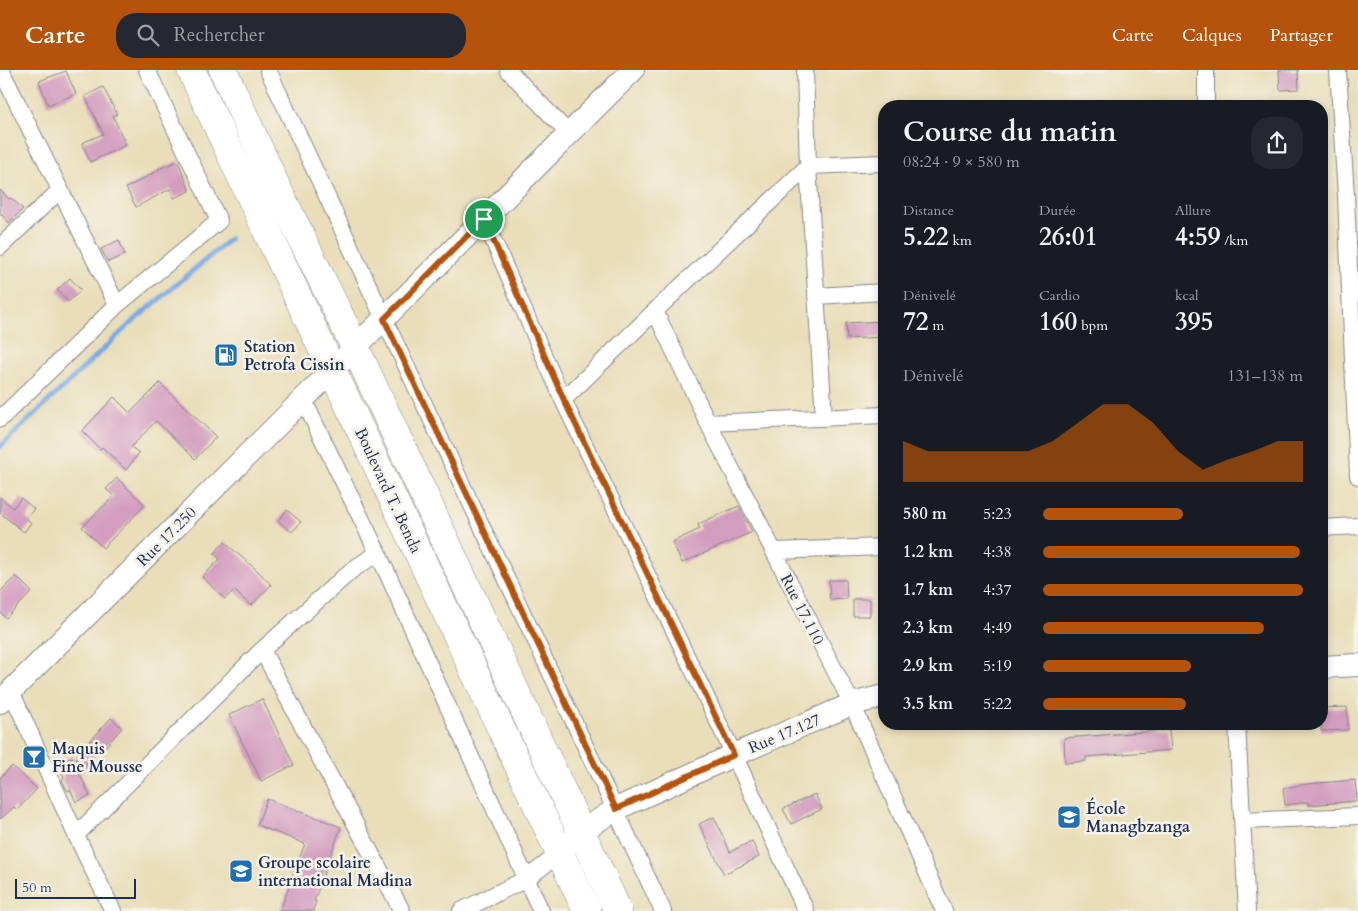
<!DOCTYPE html>
<html lang="fr">
<meta charset="utf-8">
<style>
body{margin:0;font-family:Cardo,serif;background:#242831;color:#f1f3f6;height:100vh;display:flex;flex-direction:column;font-size:19px;white-space:nowrap}
*{box-sizing:border-box;margin:0}
p{font-size:16px;color:#9ea1a6}
.icon{flex:none;width:28px;height:28px;fill:none;stroke:currentColor;stroke-width:2;stroke-linecap:round;stroke-linejoin:round}
.map{position:relative;flex:1;overflow:hidden}
.sheet{position:absolute;left:878px;top:30px;width:450px;height:630px;display:flex;flex-direction:column;background:#171b24;border-radius:20px;box-shadow:0 2px 8px #0003}
.sheet>*{flex:none}
.scale{position:absolute;left:15px;bottom:12px;width:121px;box-sizing:border-box;padding-left:5px;border:2px solid #1b2f5e;border-top:0;font-size:14px;line-height:18px;white-space:nowrap;color:#1b2f5e;-webkit-text-stroke:4px #f7f3e8;paint-order:stroke}
.pin{position:absolute;display:grid;place-items:center;width:42px;height:42px;color:#fff;margin:-21px;border:2px solid #fff;border-radius:50%;box-shadow:0 1px 5px #0007}
.round{display:grid;place-items:center;flex:none;width:52px;height:52px;border-radius:20px;background:#242831}
.head{display:flex;align-items:center;justify-content:space-between;height:85px;padding:0 25px}
h1{font-size:28px;font-weight:800;line-height:38px}
.figures{display:grid;grid-template-columns:repeat(3,1fr);gap:8px;height:85px;padding:5px 25px}
.figures div{display:grid;align-content:center}
.figures b{font-size:25px;font-weight:800}
.figures small{font-size:14px;font-weight:400}
.figures p{font-size:14px}
.chart{height:140px;padding:10px 25px}
.chart p{display:flex;justify-content:space-between}
.chart svg{width:100%;height:90px;margin-top:5px;fill:#b45309;opacity:.7}
ul{padding:0 25px;list-style:none;font-size:16px}
li{display:grid;grid-template-columns:80px 60px 1fr;align-items:center;height:38px}
li i{height:12px;border-radius:6px;background:#b45309}
header{display:flex;align-items:center;gap:30px;box-sizing:border-box;height:70px;padding:0 25px;background:#b45309;color:#fff}
header strong{font-size:24px}
nav{display:flex;gap:28px;margin-inline-start:auto;font-size:18px}
.search{width:350px;height:45px;background:#242831;display:flex;align-items:center;gap:12px;box-sizing:border-box;padding:0 18px;border-radius:20px;color:#9ea1a6;font-size:19px}
.map>svg:first-child{display:block}
</style>
<header>
<strong>Carte</strong>
<div class="search"><svg class="icon" aria-label="search" viewBox="0 0 24 24"><circle cx="10" cy="10" r="6"/><path d="M15 15l6 6"/></svg>Rechercher</div>
<nav><a>Carte</a><a>Calques</a><a>Partager</a></nav>
</header>
<div class="map">
<svg width="1358" height="841" viewBox="0 0 1358 841">
<rect width="100%" height="100%" fill="#f7f3e8"/>
<filter id="ink" filterUnits="userSpaceOnUse"><feTurbulence type="fractalNoise" baseFrequency=".02" numOctaves="2"/><feDisplacementMap in="SourceGraphic" scale="10" xChannelSelector="R" yChannelSelector="G"/><feConvolveMatrix kernelMatrix="1 2 1 2 8 2 1 2 1" color-interpolation-filters="sRGB"/></filter>
<filter id="wash" filterUnits="userSpaceOnUse"><feTurbulence type="fractalNoise" baseFrequency=".0096" numOctaves="4" result="noise"/><feDisplacementMap in="SourceGraphic" scale="20" xChannelSelector="R" yChannelSelector="G"/><feGaussianBlur stdDeviation="1.12" result="paint"/><feColorMatrix in="noise" values="0 0 0 0 0 0 0 0 0 0 0 0 0 0 0 0 0 1.4 0 .05"/><feComposite in="paint" operator="in"/></filter>
<g filter="url(#wash)">
<rect width="100%" height="100%" fill="#e9deb9"/>
<g fill="none" stroke-linecap="round" stroke-linejoin="round">
<path stroke="#77a8e2" stroke-width="5" d="M 0,377 L 130,254 L 230,169"/>
</g>
<g id="blocks">
<path fill="#d39dbf" d="M 1279,0 L 1298,0 L 1299,19 L 1280,20 Z
M 66,1 L 76,24 L 48,35 L 39,11 Z
M 103,17 L 117,44 L 113,46 L 126,75 L 90,92 L 82,73 L 103,64 L 85,26 Z
M 178,91 L 190,121 L 174,128 L 170,119 L 136,137 L 126,118 L 159,100 L 158,99 Z
M 0,120 L 9,129 L 11,128 L 23,139 L 9,153 L 0,143 Z
M 119,170 L 125,185 L 108,192 L 101,179 Z
M 70,208 L 81,220 L 68,232 L 57,220 Z
M 884,251 L 884,267 L 847,269 L 846,253 Z
M 160,313 L 216,367 L 195,389 L 156,351 L 131,377 L 139,383 L 126,400 L 102,377 L 100,379 L 82,361 L 114,327 L 130,343 Z
M 117,408 L 145,435 L 103,478 L 82,457 L 114,426 L 106,419 Z
M 0,427 L 13,438 L 21,428 L 34,439 L 26,448 L 31,453 L 24,462 L 0,443 Z
M 739,436 L 752,462 L 682,493 L 672,472 L 700,459 L 698,454 Z
M 287,440 L 301,452 L 292,462 L 278,451 Z
M 224,472 L 258,501 L 271,515 L 251,536 L 234,520 L 225,529 L 202,507 L 220,489 L 214,484 Z
M 16,506 L 32,522 L 6,548 L 0,542 L 0,522 Z
M 829,510 L 846,510 L 847,529 L 830,530 Z
M 853,529 L 870,529 L 870,546 L 853,546 Z
M 262,629 L 294,695 L 261,711 L 229,645 Z
M 1347,637 L 1348,660 L 1321,661 L 1321,638 Z
M 111,648 L 122,658 L 100,683 L 96,680 L 80,704 L 90,726 L 76,732 L 70,719 L 69,721 L 67,720 L 62,710 L 64,707 L 58,693 L 72,687 L 74,692 L 80,682 Z
M 1169,660 L 1171,680 L 1086,687 L 1086,691 L 1065,693 L 1064,668 Z
M 12,696 L 37,719 L 17,740 L 14,737 L 0,749 L 0,708 Z
M 1355,710 L 1357,731 L 1308,735 L 1308,732 L 1285,735 L 1283,718 L 1307,714 Z
M 815,724 L 822,739 L 791,754 L 783,739 Z
M 267,729 L 341,757 L 314,831 L 316,831 L 313,841 L 280,841 L 289,817 L 288,816 L 305,774 L 257,755 Z
M 714,747 L 730,782 L 752,771 L 759,787 L 724,804 L 699,754 Z"/>
</g>
</g>
<g filter="url(#ink)">
<use href="#blocks" fill-opacity="0" stroke="#82868c" stroke-width="1"/>
<g fill="none" stroke-linecap="round" stroke-linejoin="round">
<g stroke="#82868c" stroke-width="18">
<path id="street" d="M 1,0 L 117,235
M 268,0 L 384,249 L 663,841
M 508,0 L 569,64
M 805,0 L 808,96 L 824,348
M 1206,0 L 1206,36
M 1338,0 L 1346,126 L 1358,406
M 484,149 L 563,330 L 734,685 L 806,841
M 0,177 L 60,120
M 816,226 L 884,222
M 655,241 L 708,353 L 852,634 L 944,841
M 303,329 L 378,483 L 541,841
M 563,330 L 655,241 L 808,96 L 884,93
M 0,349 L 117,235 L 219,151 L 147,0
M 708,353 L 884,345
M 1321,458 L 1358,456
M 774,481 L 884,477
M 262,580 L 402,841
M 11,621 L 76,765 L 113,841
M 1237,654 L 1247,841
M 1243,751 L 1358,746
M 76,765 L 262,580 L 352,500 L 378,483
M 461,841 L 526,809 L 559,784"/>
</g>
<g stroke="#82868c" stroke-width="24">
<path id="secondary" d="M 1321,597 L 1358,595
M 0,632 L 633,0
M 570,773 L 582,761 L 616,739 L 734,685 L 852,634 L 884,626"/>
</g>
<g stroke="#82868c" stroke-width="29">
<path id="highway" d="M 191,0 L 587,841
M 223,0 L 277,118 L 355,277 L 618,841"/>
</g>
<use href="#street" stroke="#fff" stroke-width="16"/>
<use href="#secondary" stroke="#fff" stroke-width="22"/>
<use href="#highway" stroke="#fff" stroke-width="28"/>
</g>
</g>
<g fill="none" stroke-linecap="round" stroke-linejoin="round" filter="url(#ink)">
<g stroke="#fff" stroke-width="10">
<path id="route" d="M 484,149 L 564,330 L 734,685 L 616,739 L 384,249 Z"/>
</g>
<use href="#route" stroke="#b45309" stroke-width="6"/>
</g>
<defs>
<g id="fuel-square" transform="scale(1.25)"><rect x="-9" y="-9" width="18" height="18" rx="4" fill="#1f6fb2" stroke="#f7f3e8"/><path d="M-5.5-6h7V0h2V4h1.3V-2.5L3-4.5l.8-.8L6-3V5H2.5V1h-1V6h-7ZM-4.2-4.7v3.2H.2V-4.7Z" fill="#fff"/></g>
<g id="bar-square" transform="scale(1.25)"><rect x="-9" y="-9" width="18" height="18" rx="4" fill="#1f6fb2" stroke="#f7f3e8"/><path d="M-6-5H6L.8 .8V4.5H3.5V6h-7V4.5H-.8V.8Z" fill="#fff"/></g>
<g id="school-square" transform="scale(1.25)"><rect x="-9" y="-9" width="18" height="18" rx="4" fill="#1f6fb2" stroke="#f7f3e8"/><path d="M0-5L7-2L0 1L-7-2ZM-4 1L0 2.5L4 1V4Q0 6-4 4Z" fill="#fff"/></g>
</defs>
<g fill-rule="evenodd">
<use href="#fuel-square" x="226" y="285"/>
<use href="#bar-square" x="34" y="687"/>
<use href="#school-square" x="1069" y="747"/>
<use href="#school-square" x="241" y="801"/>
</g>
<g text-anchor="middle" stroke-width="5" stroke-linejoin="round" paint-order="stroke">
<g font-size="16" font-weight="bold" fill="#1b2f5e" stroke="#f7f3e8" text-anchor="start">
<text x="244" y="282">Station<tspan x="244" dy="18">Petrofa Cissin</tspan></text>
<text x="52" y="684">Maquis<tspan x="52" dy="18">Fine Mousse</tspan></text>
<text x="1086" y="744">École<tspan x="1086" dy="18">Managbzanga</tspan></text>
<text x="258" y="798">Groupe scolaire<tspan x="258" dy="18">international Madina</tspan></text>
</g>
<g font-size="16" fill="#1b2f5e" stroke="#f7f3e8">
<text transform="translate(389 420) rotate(65)" y="6">Boulevard T. Benda</text>
<text transform="translate(166 466) rotate(-45)" y="6">Rue 17.250</text>
<text transform="translate(803 539) rotate(63)" y="6">Rue 17.110</text>
<text transform="translate(784 663) rotate(-23)" y="6">Rue 17.127</text>
</g>
</g>
</svg>
<div class="scale">50 m</div>
<div class="pin" style="left:484px;top:149px;background:#1e9e55"><svg class="icon" aria-label="arrive" viewBox="0 0 24 24"><path d="M6 21V4h12l-3 4 3 4H6"/></svg></div>
<section class="sheet">
<div class="head"><div><h1>Course du matin</h1><p>08:24 · 9 × 580 m</p></div><a class="round"><svg class="icon" aria-label="share" viewBox="0 0 24 24"><path d="M12 15V3M7 8l5-5 5 5M5 13v7h14v-7"/></svg></a></div>
<div class="figures">
<div><p>Distance</p><b>5.22<small> km</small></b></div>
<div><p>Durée</p><b>26:01</b></div>
<div><p>Allure</p><b>4:59<small> /km</small></b></div>
</div>
<div class="figures">
<div><p>Dénivelé</p><b>72<small> m</small></b></div>
<div><p>Cardio</p><b>160<small> bpm</small></b></div>
<div><p>kcal</p><b>395</b></div>
</div>
<div class="chart"><p><span>Dénivelé</span>131–138 m</p>
<svg viewBox="0 0 160 44" preserveAspectRatio="none"><path d="M0 44V24L10 29L20 29L30 29L40 29L50 29L60 24L70 15L80 6L90 6L100 15L110 29L120 38L130 33L140 29L150 24L160 24V44z"/></svg>
</div>
<ul>
<li><b>580 m</b>5:23<i style="width:54%"></i></li>
<li><b>1.2 km</b>4:38<i style="width:99%"></i></li>
<li><b>1.7 km</b>4:37<i style="width:100%"></i></li>
<li><b>2.3 km</b>4:49<i style="width:85%"></i></li>
<li><b>2.9 km</b>5:19<i style="width:57%"></i></li>
<li><b>3.5 km</b>5:22<i style="width:55%"></i></li>
</ul>
</section>
</div>
